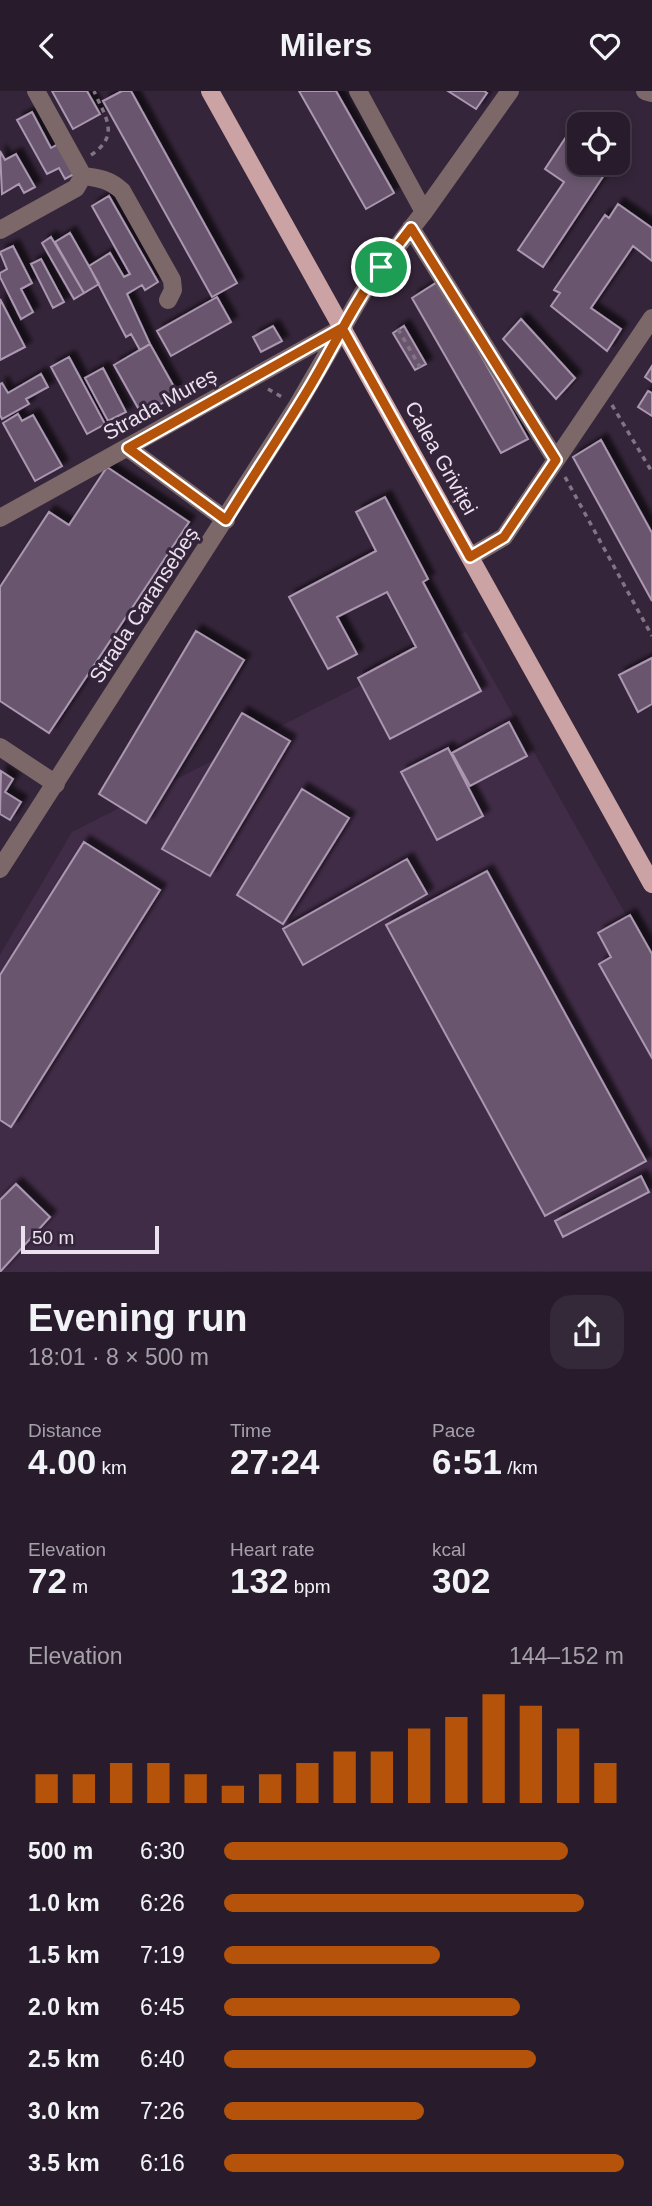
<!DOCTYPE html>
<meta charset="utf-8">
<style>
body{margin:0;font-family:Helvetica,sans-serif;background:#342938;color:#f1f3f6;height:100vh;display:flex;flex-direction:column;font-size:26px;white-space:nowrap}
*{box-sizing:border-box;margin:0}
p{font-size:23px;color:#a5a1a9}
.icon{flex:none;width:38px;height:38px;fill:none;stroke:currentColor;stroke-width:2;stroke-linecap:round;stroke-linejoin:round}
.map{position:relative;height:1181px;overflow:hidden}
.panel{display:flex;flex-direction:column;background:#281c2c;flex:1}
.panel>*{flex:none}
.buttons{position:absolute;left:567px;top:21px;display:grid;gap:14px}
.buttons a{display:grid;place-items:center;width:63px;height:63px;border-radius:14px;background:#281c2c;box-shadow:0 4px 10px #0003,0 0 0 2px #443a48;font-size:35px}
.scale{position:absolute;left:21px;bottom:18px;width:138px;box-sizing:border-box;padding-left:7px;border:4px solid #ece1ef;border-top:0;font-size:19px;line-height:24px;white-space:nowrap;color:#ece1ef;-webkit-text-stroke:5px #35253a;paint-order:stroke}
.pin{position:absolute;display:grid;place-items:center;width:60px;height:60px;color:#fff;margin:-30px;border:4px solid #fff;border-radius:50%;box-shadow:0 2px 7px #0007}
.round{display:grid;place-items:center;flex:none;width:74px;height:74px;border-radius:21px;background:#342938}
.summary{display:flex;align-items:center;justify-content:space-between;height:119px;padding:0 28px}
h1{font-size:38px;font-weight:700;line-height:52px}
.stats{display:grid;grid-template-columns:repeat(3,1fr);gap:10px;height:119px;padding:7px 28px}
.stats div{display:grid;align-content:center}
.stats b{font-size:35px;font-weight:700}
.stats small{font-size:19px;font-weight:400}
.stats p{font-size:19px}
.chart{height:196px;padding:14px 28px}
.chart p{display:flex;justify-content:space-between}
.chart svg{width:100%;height:126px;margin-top:7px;stroke:#b45309;stroke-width:6}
ul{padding:0 28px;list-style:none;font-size:23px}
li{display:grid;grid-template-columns:112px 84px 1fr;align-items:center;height:52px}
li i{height:18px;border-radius:9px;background:#b45309}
header{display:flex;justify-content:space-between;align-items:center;height:91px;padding:0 28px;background:#281c2c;font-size:32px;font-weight:700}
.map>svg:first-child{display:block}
</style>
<header><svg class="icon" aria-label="back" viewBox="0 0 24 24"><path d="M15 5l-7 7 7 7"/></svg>Milers<svg class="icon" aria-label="heart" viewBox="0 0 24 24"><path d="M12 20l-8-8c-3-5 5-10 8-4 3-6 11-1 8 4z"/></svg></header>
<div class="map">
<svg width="652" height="1181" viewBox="0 0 652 1181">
<defs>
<filter id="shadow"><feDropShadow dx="6" dy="-6" stdDeviation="2" flood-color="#0009"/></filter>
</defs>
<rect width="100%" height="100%" fill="#35253a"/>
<path fill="#412c47" d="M 466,541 L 652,870 L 652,1180 L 0,1181 L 0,864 L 72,741 Z"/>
<path fill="#69566e" stroke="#ab97b1" stroke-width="2" filter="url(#shadow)" d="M 52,0 L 87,0 L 100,23 L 73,38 Z
M 122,0 L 131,0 L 237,192 L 212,206 L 103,10 Z
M 299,0 L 336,0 L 394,102 L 366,118 Z
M 448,0 L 484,0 L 487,2 L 476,18 Z
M 32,21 L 51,57 L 60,52 L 76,82 L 65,88 L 59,77 L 47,83 L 17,29 Z
M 572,37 L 579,42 L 579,72 L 612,72 L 543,176 L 518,159 L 564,91 L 545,78 Z
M 0,60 L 5,69 L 16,63 L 35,96 L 24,102 L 19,93 L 2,103 Z
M 109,105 L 158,191 L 145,199 L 142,194 L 127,203 L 150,253 L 140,259 L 131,243 L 126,246 L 89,175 L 110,162 L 124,186 L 130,183 L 92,115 Z
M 618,113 L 652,137 L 652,170 L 633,155 L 591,217 L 621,238 L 607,260 L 551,215 L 560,202 L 554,199 L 605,124 L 609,127 Z
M 70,142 L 99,193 L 84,202 L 55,151 Z
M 51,146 L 84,202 L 74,208 L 42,152 Z
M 13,155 L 32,192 L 21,198 L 33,221 L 21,228 L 0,186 L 0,182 L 7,178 L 0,161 Z
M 41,168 L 64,211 L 53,217 L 31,173 Z
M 439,190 L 528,348 L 501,362 L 412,207 Z
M 217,206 L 231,231 L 171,265 L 157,240 Z
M 0,208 L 25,256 L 0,269 Z
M 521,228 L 575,287 L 556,308 L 503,248 Z
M 273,235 L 282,250 L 261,261 L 253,246 Z
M 404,235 L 426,273 L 415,279 L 393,242 Z
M 150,253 L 178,303 L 142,324 L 114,274 Z
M 69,266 L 105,333 L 87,343 L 51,276 Z
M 652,275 L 652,291 L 645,286 Z
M 103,277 L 126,321 L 108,330 L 85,287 Z
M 41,283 L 48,296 L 26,308 L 29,313 L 2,328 L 0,324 L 0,293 L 2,292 L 8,302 Z
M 648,300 L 652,302 L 652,325 L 638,316 Z
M 18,323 L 22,330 L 33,324 L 62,375 L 35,390 L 3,332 Z
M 601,349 L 652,442 L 652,510 L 573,366 Z
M 107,376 L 189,431 L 49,642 L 0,610 L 0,496 L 49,421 L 69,434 Z
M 385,406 L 428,488 L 423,491 L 481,600 L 390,648 L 358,587 L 416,556 L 387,501 L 337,526 L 357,563 L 328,578 L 289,506 L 376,460 L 356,421 Z
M 196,540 L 244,569 L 146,732 L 99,703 Z
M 652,567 L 652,613 L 638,621 L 619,584 Z
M 242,622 L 290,650 L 210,785 L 162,758 Z
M 509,631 L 527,665 L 470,695 L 452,662 Z
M 448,657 L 483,725 L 437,749 L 401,681 Z
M 1,680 L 13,688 L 5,701 L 21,711 L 10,729 L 0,723 Z
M 302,698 L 349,727 L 283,833 L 237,804 Z
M 84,751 L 160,799 L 11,1036 L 0,1029 L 0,884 Z
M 407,768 L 427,803 L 303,874 L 283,838 Z
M 487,780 L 646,1070 L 545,1125 L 386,834 Z
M 630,824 L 652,863 L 652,967 L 599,873 L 611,866 L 598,842 Z
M 641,1085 L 649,1101 L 563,1146 L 555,1130 Z
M 16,1093 L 50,1126 L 0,1181 L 0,1109 Z"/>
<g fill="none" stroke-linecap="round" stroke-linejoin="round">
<path stroke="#827486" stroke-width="3.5" stroke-dasharray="5 5" stroke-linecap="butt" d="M 91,64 C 121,44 105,26 94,0
M 398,238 L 420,276
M 268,298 L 282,306
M 612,314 L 652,381
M 565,386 L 652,545"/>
<path stroke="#7c6869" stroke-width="18" d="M 36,0 L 83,85
M 358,0 L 424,121
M 645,0 L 652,2
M 83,85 C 100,87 110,89 122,100 L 172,189 L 173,199 L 168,209
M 411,137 L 556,369
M 0,139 L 76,97 L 83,85
M 128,357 L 226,429
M 0,427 L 342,237
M 470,466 L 504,446 L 652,227
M 0,656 L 56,693
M 0,778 L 297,315 L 368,193 L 424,121 L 510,0"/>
<path stroke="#cca3a5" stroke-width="18" d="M 210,0 L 652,793"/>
</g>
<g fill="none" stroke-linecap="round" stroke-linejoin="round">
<g stroke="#fff" stroke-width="14">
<path id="route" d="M 381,176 C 354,212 335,253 312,292 C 285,338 254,383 226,429 L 128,357 L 342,237 L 470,466 L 504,446 L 556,369 L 411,137 L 381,176"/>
</g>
<use href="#route" stroke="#b45309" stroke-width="9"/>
</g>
<g text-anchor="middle" stroke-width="6" stroke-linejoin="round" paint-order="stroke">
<g font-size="21" fill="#ece1ef" stroke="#35253a">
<text transform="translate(160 313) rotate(-29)" y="7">Strada Mureș</text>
<text transform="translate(441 367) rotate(61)" y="7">Calea Griviței</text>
<text transform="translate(144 514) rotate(-57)" y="7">Strada Caransebeș</text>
</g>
</g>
</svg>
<div class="buttons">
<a><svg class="icon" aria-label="locate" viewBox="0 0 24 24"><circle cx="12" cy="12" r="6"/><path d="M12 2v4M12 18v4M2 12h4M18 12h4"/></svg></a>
</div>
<div class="scale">50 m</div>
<div class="pin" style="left:381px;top:176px;background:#1e9e55"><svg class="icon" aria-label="arrive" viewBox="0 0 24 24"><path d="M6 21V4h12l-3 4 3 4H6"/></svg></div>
</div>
<section class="panel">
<div class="summary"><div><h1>Evening run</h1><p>18:01 · 8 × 500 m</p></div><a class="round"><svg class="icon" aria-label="share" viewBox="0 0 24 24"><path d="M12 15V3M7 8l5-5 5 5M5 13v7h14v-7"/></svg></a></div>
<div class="stats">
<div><p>Distance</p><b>4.00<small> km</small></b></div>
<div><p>Time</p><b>27:24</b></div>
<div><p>Pace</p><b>6:51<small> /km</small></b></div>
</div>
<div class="stats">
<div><p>Elevation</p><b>72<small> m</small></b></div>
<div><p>Heart rate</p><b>132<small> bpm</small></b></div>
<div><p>kcal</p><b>302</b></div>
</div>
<div class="chart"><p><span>Elevation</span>144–152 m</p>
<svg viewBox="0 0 160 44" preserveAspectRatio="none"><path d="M5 44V34M15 44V34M25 44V30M35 44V30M45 44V34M55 44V38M65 44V34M75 44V30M85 44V26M95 44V26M105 44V18M115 44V14M125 44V6M135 44V10M145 44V18M155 44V30"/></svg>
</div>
<ul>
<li><b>500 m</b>6:30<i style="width:86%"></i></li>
<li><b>1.0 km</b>6:26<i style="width:90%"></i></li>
<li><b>1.5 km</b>7:19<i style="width:54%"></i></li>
<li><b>2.0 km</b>6:45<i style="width:74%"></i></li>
<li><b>2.5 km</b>6:40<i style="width:78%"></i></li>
<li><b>3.0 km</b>7:26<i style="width:50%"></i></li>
<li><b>3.5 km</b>6:16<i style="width:100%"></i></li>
</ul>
</section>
